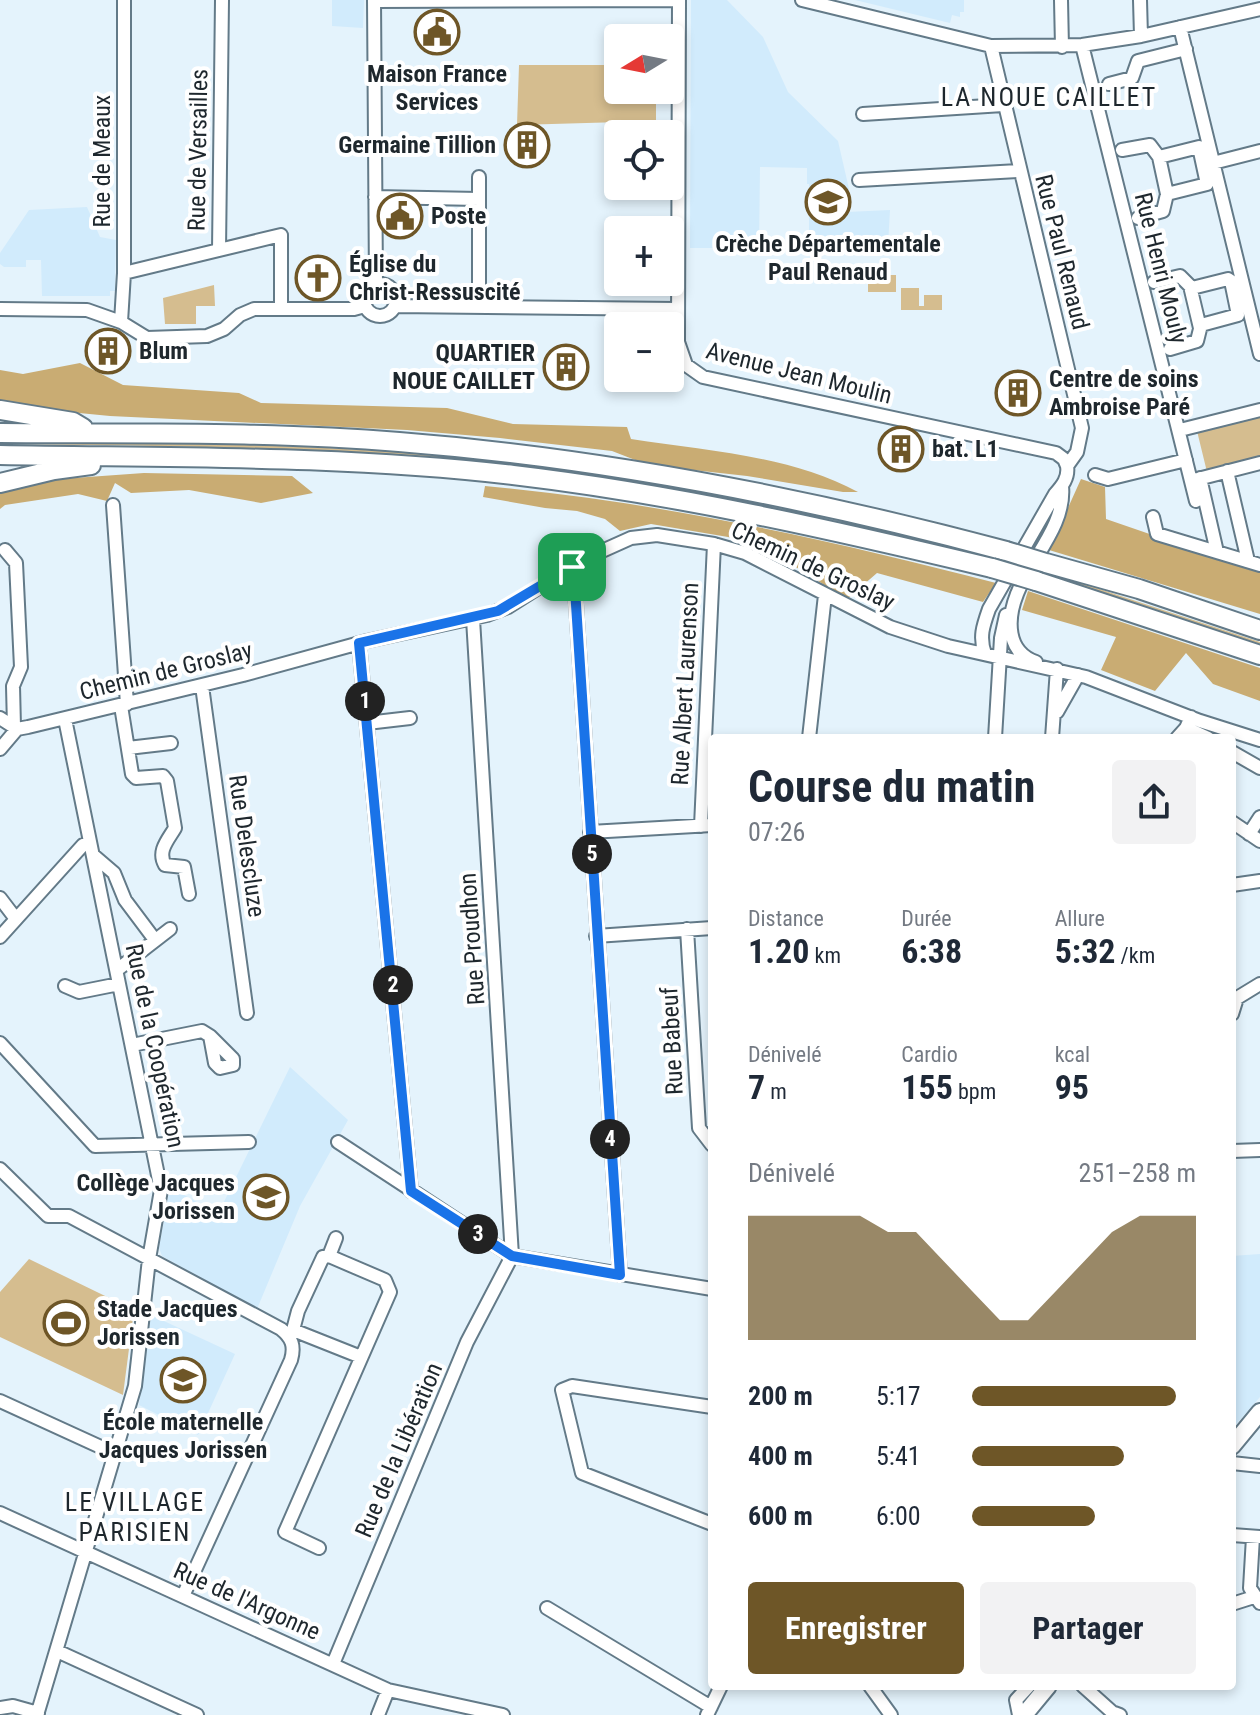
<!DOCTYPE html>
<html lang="fr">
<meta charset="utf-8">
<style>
body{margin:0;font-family:"Roboto Condensed",sans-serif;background:#f2f2f3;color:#1f2937;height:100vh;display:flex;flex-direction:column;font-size:30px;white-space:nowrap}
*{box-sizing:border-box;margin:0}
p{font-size:26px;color:#747a83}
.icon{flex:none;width:44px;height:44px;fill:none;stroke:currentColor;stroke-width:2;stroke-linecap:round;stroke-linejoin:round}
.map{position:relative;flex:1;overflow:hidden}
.drawer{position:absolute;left:708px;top:734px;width:528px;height:956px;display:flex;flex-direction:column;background:#fff;border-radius:8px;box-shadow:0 4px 12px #0003}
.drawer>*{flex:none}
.needle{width:52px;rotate:260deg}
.tools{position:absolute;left:604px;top:24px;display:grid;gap:16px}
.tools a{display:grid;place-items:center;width:80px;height:80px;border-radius:8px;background:#fff;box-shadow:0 4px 12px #0003;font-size:40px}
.pin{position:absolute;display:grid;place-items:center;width:68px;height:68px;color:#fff;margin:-34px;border-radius:16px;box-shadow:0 4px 12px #0006}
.km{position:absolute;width:40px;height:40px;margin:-20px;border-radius:50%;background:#222;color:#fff;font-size:22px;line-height:40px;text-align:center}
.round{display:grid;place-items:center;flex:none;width:84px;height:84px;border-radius:8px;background:#f2f2f3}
.overview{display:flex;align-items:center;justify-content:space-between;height:136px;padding:0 40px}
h1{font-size:44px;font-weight:700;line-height:60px}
.metrics{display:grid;grid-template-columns:repeat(3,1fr);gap:12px;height:136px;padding:8px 40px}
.metrics div{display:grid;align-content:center}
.metrics b{font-size:34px;font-weight:700}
.metrics small{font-size:22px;font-weight:400}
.metrics p{font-size:22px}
.chart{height:224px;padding:16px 40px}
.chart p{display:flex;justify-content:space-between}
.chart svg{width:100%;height:144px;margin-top:8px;fill:#6e5627;opacity:.7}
.primary-button{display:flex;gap:16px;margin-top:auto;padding:16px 40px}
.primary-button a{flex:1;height:92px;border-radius:8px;background:#6e5627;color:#fff;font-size:32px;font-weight:700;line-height:92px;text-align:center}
.primary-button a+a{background:#f2f2f3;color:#1f2937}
ul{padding:0 40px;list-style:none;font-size:26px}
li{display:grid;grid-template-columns:128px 96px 1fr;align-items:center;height:60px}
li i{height:20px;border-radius:10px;background:#6e5627}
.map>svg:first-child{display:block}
</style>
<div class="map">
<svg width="1260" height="1715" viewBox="0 0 1260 1715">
<rect width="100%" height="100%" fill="#e4f3fc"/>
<path fill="#d1ebfc" d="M 332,0 L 364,0 L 363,28 L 332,26 Z
M 691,0 L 727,0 L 763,37 L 788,92 L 838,141 L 849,189 L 847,212 L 890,210 L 888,245 L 814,244 L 813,237 L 809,237 L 809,184 L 807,184 L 807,168 L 760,167 L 759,248 L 690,248 Z
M 855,0 L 964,0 L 964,12 L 960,12 L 960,17 L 952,15 L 950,23 Z
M 87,207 L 100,237 L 116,240 L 115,291 L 110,291 L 110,296 L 42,296 L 41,260 L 26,260 L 26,267 L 4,267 L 0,264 L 0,253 L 29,210 Z
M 290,1067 L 348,1120 L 300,1206 L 257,1309 L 162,1256 L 159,1248 L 170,1187 L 218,1214 Z
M 1260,1254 L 1260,1397 L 1232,1429 L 1232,1256 Z
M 151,1315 L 235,1354 L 198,1435 L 139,1405 Z"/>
<path fill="#d5bd8f" d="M 519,65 L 618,65 L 618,90 L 656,90 L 656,121 L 517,125 Z
M 868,275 L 896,275 L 896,292 L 868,292 Z
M 214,285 L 215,306 L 196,306 L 196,324 L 165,324 L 163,298 Z
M 901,288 L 919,288 L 919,306 L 924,306 L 924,295 L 942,295 L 942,310 L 901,310 Z
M 1258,415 L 1260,417 L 1260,459 L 1207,472 L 1197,431 Z
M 0,441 C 239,442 477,447 712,489 C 758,498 803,510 848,521 C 734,497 618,475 502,463 C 335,447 168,446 0,444 Z
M 863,523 L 1027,565 L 1260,642 L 1260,645 L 1021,566 Z
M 29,1259 L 134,1310 L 123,1395 L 0,1337 L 0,1292 Z"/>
<path fill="#c9ac73" d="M 80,363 L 123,385 L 239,393 L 261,403 L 447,408 L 513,424 L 627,427 L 631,439 C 707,451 789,455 858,492 L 843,492 L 747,476 L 648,465 L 612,451 L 500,438 L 407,430 L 110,416 L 38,409 L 0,402 L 0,370 L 23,374 Z
M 144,473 L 292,476 L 313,493 L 261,503 L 189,490 L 131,493 L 115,483 L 107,501 L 78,494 L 5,505 L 0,509 L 0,491 L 60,479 Z
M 1081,479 L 1105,487 L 1106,519 L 1260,572 L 1260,614 L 1049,550 Z
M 485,486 C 659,502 827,539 996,583 L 983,602 L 877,573 L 847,599 L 770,551 L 728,537 L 651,524 L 620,531 L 605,519 L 577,511 L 545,508 L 483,497 Z
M 1028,591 L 1260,668 L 1260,701 L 1213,684 L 1186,653 L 1155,691 L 1101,670 L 1116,637 L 1022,610 Z"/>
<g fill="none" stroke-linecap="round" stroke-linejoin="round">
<g stroke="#637a88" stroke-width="16">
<path id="minor" d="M 374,0 L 376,284
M 802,0 L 991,46 L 1082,45 L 1141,36 L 1260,9
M 1061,0 L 1062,47
M 1140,0 L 1141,36
M 374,1 L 679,0 L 678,342 L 686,365 L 703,377 L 1056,453 L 1064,459 L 1067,466
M 1180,27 L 1260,354
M 1082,45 L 1196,501
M 1109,84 L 1132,78 L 1138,61 L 1186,49
M 863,114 L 1003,105
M 1122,150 L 1150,145 L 1159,157 L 1199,147 L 1207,184 L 1167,194 L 1163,211 L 1138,218
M 1159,157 L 1167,194
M 1209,164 L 1260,151
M 859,180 L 1019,171
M 375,197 L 479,199
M 219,250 L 281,235 L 281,308
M 124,273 L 219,250 L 222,0
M 1154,282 L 1180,276 L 1192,288 L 1228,279 L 1231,281 L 1238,315 L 1201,325 L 1197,341 L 1170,349
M364 300a16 16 0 1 1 32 0a16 16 0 1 1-32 0Z
M 1190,286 L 1200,328
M 395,306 L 678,309
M 479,307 L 479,177
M 0,309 L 87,310 L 121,322 L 147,338 L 207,336 L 224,329 L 240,315 L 254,309 L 354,309 L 365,306
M 121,322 L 124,273 L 124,0
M 1180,430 L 1260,410
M 1227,471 L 1248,561
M 1095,475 L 1108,479 L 1186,460
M 1200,478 L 1217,552
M 1194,480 L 1260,463
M 113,505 L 127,704
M 1153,517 L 1157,534 L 1260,565
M 5,550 L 16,563 L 21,667 L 13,686 L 14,727
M 572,567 L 574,574 L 620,1275
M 359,643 L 411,1191
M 985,654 C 979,637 983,626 989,609 L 1055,494 C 1062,486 1069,478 1067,466 L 1077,452 L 1082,428 L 991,46
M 1036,662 C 1006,652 1007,619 1017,594 C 1030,559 1066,526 1062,486
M 202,686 L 247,1013
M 121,706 L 132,774 L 136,778 L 163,776 L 167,781 L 175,828 C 168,840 157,851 165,865 L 184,867 L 189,894
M 1057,712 L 1078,675
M 0,718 L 17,729 L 28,727 L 243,675 L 367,641 L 487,615 L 508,607 L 582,560 L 631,538 L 657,535 L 714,544 L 745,553 L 890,627 L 948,646 L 1086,677 L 1200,721 L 1260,740
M 367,723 L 410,718
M 1186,728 L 1208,738
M 809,738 L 825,595
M 995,738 L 1001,638 L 1006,615
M 1052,738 L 1057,669
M 1177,738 L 1186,728 L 1191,717
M 128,748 L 171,743
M 0,749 L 17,729
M 1232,752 L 1260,768
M 1232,822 L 1260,841
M 701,826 L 714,544
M 590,832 L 712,825
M 1249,834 L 1260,817
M 93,855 L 114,873 L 125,900 L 155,940
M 1232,885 L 1260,881
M 0,898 L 16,919
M 687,929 L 699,1128 L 712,1145
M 596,936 L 712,928
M 0,937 L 83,845 L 90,842
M 117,970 L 170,929
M 65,986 L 79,992 L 119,984
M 1232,1014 L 1237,998 L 1260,984
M 0,1043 L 95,1146 L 249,1142
M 132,1045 L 202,1031 L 210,1036 L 233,1059 L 233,1065 L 220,1068 L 215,1063 L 210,1036
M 338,1142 L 512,1256 L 712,1289
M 1232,1151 L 1260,1150
M 0,1169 L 48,1216 L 69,1216 L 281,1329 C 292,1338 295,1346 291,1360 L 183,1596
M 293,1330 L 298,1311 L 323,1257 L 329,1256 L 336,1238
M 293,1330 L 361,1357
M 0,1401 L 116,1454
M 712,1407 L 572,1386 L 562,1390 L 582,1473 L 712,1524
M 1232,1463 L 1260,1466
M 0,1513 L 388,1690 L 503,1715
M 1232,1535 L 1260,1537
M 1253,1537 L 1250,1588 L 1260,1603
M 319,1548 L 285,1532 L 390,1292 L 385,1280 L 329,1256
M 1232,1604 L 1254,1597
M 547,1608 L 711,1707
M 57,1651 L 197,1715
M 333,1664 L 467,1342 L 512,1256 L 473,619
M 870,1686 L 891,1715
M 1083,1686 L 1112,1712 L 1120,1715
M 0,1708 L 13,1706 L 38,1713
M 37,1715 L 135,1386 L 149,1259 L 161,1190 L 65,719
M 378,1715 L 388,1690
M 707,1715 L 721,1686
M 1019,1715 L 1016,1700 L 1029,1686"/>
</g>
<g stroke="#637a88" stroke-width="20">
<path id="major" d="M 1232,1446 L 1260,1412
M 1024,1715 L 1048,1686"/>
</g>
<g stroke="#637a88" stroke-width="22">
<path id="highway" d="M 0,410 L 73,422 L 83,428
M 0,433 C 133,434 267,431 399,442 C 604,458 808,498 1006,551
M 0,455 C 171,458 343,455 513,475 C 675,494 833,530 992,568
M 0,483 L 54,470 L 91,465
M 1046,563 L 1139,589 L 1260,630
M 1036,581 L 1260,655"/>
</g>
<use href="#minor" stroke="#fff" stroke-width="12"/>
<use href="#major" stroke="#fff" stroke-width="16"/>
<use href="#highway" stroke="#fff" stroke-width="18"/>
<g stroke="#637a88" stroke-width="22" stroke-linecap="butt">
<path id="highway-bridge" d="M 1006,551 L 1046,563
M 992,568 L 1036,581"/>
</g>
<use href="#highway-bridge" stroke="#fff" stroke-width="18"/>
</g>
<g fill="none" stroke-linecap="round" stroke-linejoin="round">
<g stroke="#fff" stroke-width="16">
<path id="route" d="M 572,567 L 574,574 L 620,1275 L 512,1256 L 411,1191 L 359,643 L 498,611 Z"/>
</g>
<use href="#route" stroke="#1a73e8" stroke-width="10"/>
</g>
<defs>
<g id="civic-ring" transform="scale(2.3)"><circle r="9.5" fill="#fff" stroke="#6e5627" stroke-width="1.5"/><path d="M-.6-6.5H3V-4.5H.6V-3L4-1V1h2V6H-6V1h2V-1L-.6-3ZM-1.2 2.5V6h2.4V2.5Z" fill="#6e5627"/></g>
<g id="building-ring" transform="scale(2.3)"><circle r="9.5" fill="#fff" stroke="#6e5627" stroke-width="1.5"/><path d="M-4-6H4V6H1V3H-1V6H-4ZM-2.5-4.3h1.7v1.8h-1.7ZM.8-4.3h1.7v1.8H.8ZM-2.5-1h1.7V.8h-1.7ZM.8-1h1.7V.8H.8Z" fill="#6e5627"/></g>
<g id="school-ring" transform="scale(2.3)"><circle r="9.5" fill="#fff" stroke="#6e5627" stroke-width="1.5"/><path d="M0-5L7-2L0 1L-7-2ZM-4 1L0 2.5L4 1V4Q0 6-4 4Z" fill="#6e5627"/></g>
<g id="church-ring" transform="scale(2.3)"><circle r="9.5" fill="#fff" stroke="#6e5627" stroke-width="1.5"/><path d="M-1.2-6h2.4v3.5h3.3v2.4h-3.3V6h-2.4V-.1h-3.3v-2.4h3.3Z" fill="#6e5627"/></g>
<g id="stadium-ring" transform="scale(2.3)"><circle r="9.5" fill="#fff" stroke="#6e5627" stroke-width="1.5"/><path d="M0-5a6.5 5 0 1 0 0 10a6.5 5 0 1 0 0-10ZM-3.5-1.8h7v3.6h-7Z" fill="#6e5627"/></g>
</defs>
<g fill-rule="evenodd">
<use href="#civic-ring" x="437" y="32"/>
<use href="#building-ring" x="527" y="145"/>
<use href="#school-ring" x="828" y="202"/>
<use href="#civic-ring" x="400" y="216"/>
<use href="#church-ring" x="318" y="278"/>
<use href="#building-ring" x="108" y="351"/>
<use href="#building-ring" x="566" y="367"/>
<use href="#building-ring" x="1018" y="393"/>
<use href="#building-ring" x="901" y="449"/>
<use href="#school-ring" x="266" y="1197"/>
<use href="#stadium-ring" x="66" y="1323"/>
<use href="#school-ring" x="183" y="1380"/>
</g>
<g text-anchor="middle" stroke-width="8" stroke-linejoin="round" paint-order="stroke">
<g font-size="24" font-weight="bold" fill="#1e272d" stroke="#fff" text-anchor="start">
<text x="437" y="82" text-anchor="middle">Maison France<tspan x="437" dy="28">Services</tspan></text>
<text x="496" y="153" text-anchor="end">Germaine Tillion</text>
<text x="431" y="224">Poste</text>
<text x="828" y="252" text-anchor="middle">Crèche Départementale<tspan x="828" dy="28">Paul Renaud</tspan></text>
<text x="349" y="272">Église du<tspan x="349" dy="28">Christ-Ressuscité</tspan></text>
<text x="139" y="359">Blum</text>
<text x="535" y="361" text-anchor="end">QUARTIER<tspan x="535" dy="28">NOUE CAILLET</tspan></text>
<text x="1049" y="387">Centre de soins<tspan x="1049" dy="28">Ambroise Paré</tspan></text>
<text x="932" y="457">bat. L1</text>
<text x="235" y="1191" text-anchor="end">Collège Jacques<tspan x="235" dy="28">Jorissen</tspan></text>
<text x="97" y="1317">Stade Jacques<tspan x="97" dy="28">Jorissen</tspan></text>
<text x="183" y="1430" text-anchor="middle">École maternelle<tspan x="183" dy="28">Jacques Jorissen</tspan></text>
</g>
<g font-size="24" fill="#1e272d" stroke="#fff">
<text transform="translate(198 150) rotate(-89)" y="8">Rue de Versailles</text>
<text transform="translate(102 161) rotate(-90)" y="8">Rue de Meaux</text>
<text transform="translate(1062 252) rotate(76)" y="8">Rue Paul Renaud</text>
<text transform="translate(1161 268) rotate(76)" y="8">Rue Henri Mouly</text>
<text transform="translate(799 373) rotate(14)" y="8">Avenue Jean Moulin</text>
<text transform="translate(813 566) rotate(25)" y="8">Chemin de Groslay</text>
<text transform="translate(166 671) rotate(-14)" y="8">Chemin de Groslay</text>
<text transform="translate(685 684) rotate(-87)" y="8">Rue Albert Laurenson</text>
<text transform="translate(247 846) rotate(82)" y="8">Rue Delescluze</text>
<text transform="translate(472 939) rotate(-94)" y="8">Rue Proudhon</text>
<text transform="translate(672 1041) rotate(-93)" y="8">Rue Babeuf</text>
<text transform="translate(155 1046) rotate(78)" y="8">Rue de la Coopération</text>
<text transform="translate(399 1450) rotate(-67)" y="8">Rue de la Libération</text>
<text transform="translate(247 1601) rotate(24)" y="8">Rue de l'Argonne</text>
</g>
<g font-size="26" letter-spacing="2" fill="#1e272d" stroke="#fff">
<text x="1049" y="106">LA NOUE CAILLET</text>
<text x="135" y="1511">LE VILLAGE<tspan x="135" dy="30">PARISIEN</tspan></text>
</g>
</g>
</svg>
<div class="tools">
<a><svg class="needle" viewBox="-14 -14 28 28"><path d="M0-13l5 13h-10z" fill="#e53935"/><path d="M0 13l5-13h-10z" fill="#747a83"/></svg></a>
<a><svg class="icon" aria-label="locate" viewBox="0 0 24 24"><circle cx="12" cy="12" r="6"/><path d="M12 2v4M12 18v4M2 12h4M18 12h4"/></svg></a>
<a>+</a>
<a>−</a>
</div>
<div class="pin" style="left:572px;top:567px;background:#1e9e55"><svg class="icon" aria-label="arrive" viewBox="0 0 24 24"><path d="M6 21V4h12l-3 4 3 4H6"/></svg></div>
<b class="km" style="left:365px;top:701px">1</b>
<b class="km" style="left:393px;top:985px">2</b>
<b class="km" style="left:478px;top:1234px">3</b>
<b class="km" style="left:610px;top:1139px">4</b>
<b class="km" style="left:592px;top:854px">5</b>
<section class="drawer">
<div class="overview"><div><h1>Course du matin</h1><p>07:26</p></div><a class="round"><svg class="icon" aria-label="share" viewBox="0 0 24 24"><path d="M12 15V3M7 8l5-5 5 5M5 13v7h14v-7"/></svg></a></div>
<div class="metrics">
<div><p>Distance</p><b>1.20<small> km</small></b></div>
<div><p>Durée</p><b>6:38</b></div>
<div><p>Allure</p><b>5:32<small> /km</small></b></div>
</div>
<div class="metrics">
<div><p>Dénivelé</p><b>7<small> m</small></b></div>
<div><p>Cardio</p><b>155<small> bpm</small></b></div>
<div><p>kcal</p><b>95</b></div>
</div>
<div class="chart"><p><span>Dénivelé</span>251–258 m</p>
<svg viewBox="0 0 160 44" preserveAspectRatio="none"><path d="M0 44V6L10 6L20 6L30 6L40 6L50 11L60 11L70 20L80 29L90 38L100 38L110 29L120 20L130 11L140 6L150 6L160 6V44z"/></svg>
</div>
<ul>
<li><b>200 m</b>5:17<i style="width:91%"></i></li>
<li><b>400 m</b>5:41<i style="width:68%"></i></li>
<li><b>600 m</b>6:00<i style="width:55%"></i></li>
</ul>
<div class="primary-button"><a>Enregistrer</a><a>Partager</a></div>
</section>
</div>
